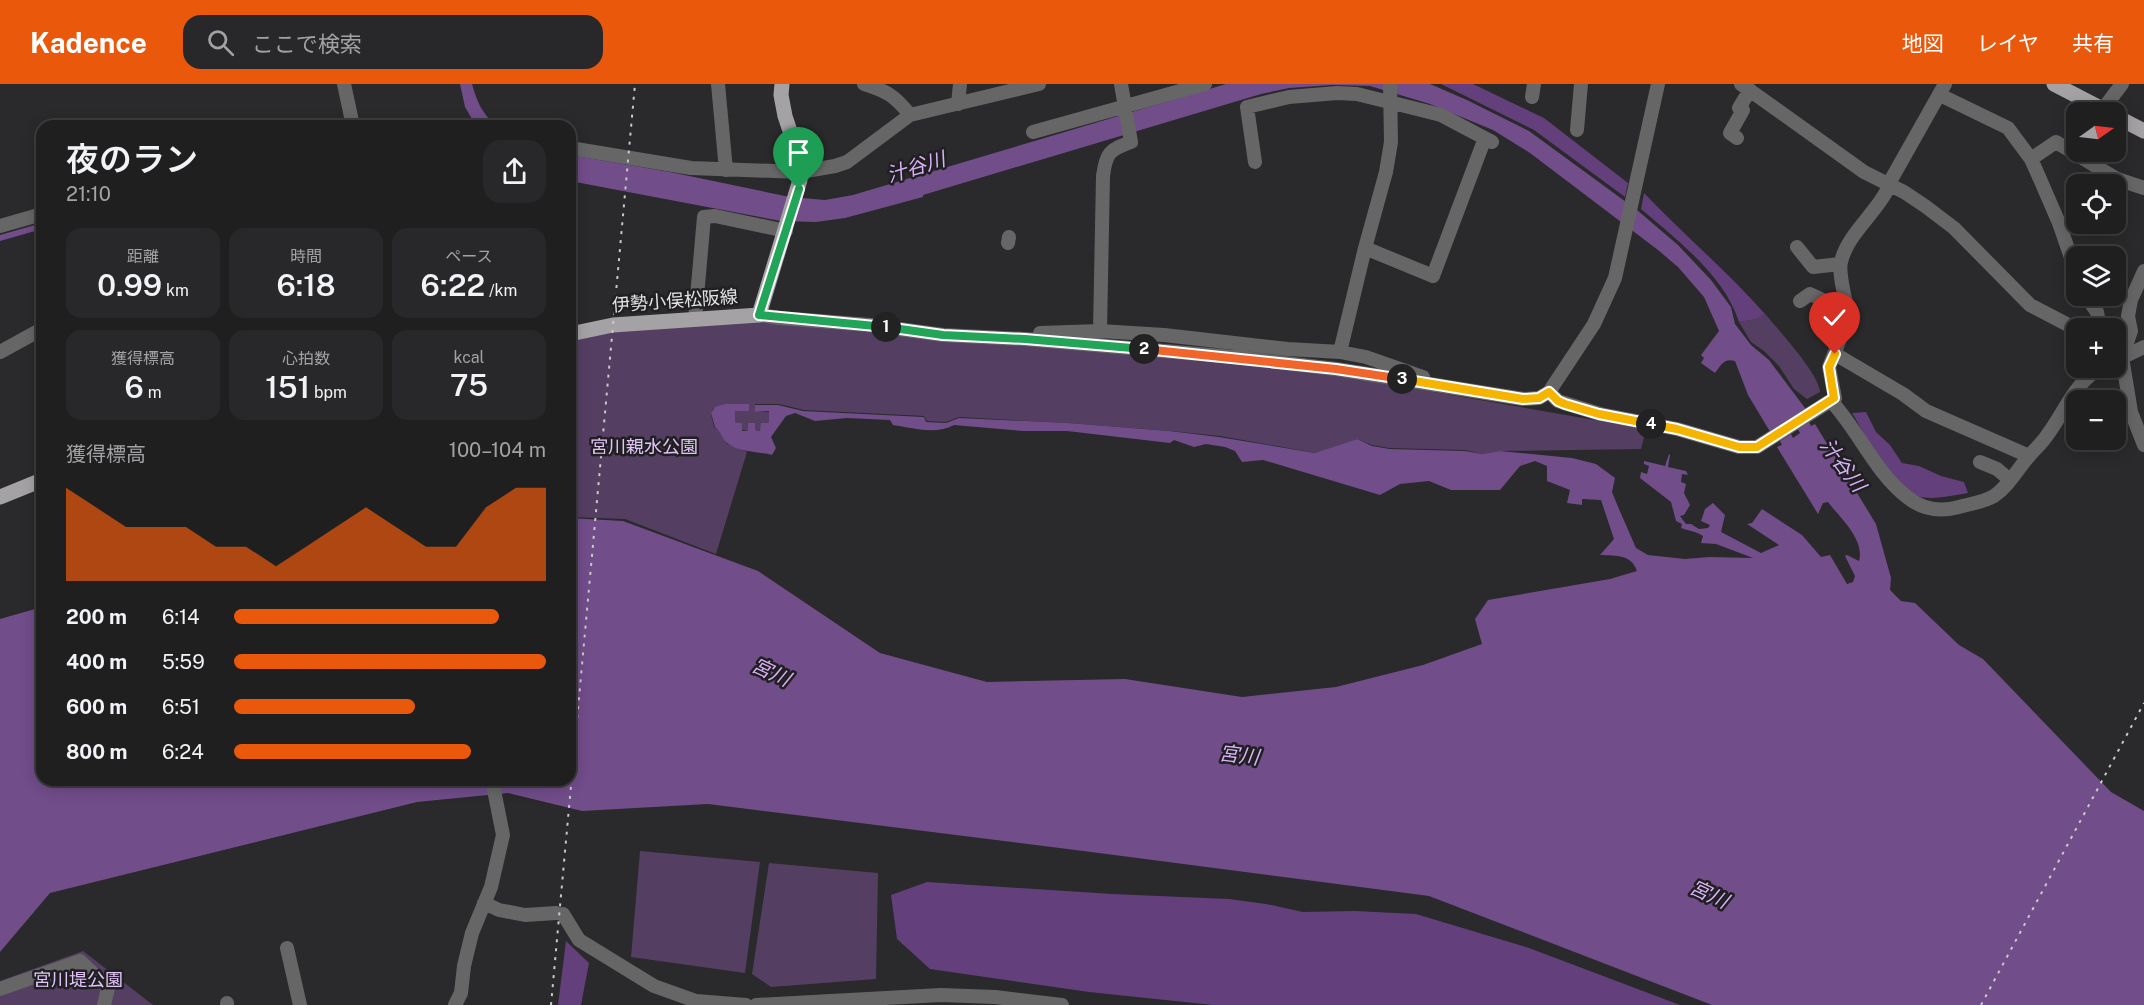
<!DOCTYPE html>
<html lang="ja">
<meta charset="utf-8">
<style>
body{margin:0;font-family:"Public Sans","Noto Sans JP",sans-serif;background:#282729;color:#f1f3f6;height:100vh;display:flex;flex-direction:column;font-size:22px;white-space:nowrap}
*{box-sizing:border-box;margin:0}
p{font-size:20px;color:#a2a2a5}
.icon{flex:none;width:33px;height:33px;fill:none;stroke:currentColor;stroke-width:2;stroke-linecap:round;stroke-linejoin:round}
.map{position:relative;flex:1;overflow:hidden}
.panel{position:absolute;left:36px;top:36px;width:540px;height:666px;display:flex;flex-direction:column;background:#201f20;border-radius:18px;box-shadow:0 3px 15px #0003,0 0 0 2px #3d3d3e}
.panel>*{flex:none}
.needle{width:39px;rotate:76deg}
.controls{position:absolute;left:2066px;top:18px;display:grid;gap:12px}
.controls a{display:grid;place-items:center;width:60px;height:60px;border-radius:12px;background:#201f20;box-shadow:0 3px 15px #0003,0 0 0 2px #3d3d3e;font-size:30px}
.pin{position:absolute;display:grid;place-items:center;width:51px;height:51px;color:#fff;margin:-62px -26px;border-radius:50% 50% 50% 0;rotate:-45deg;box-shadow:0 0 6px #0007}
.pin .icon{rotate:45deg}
.km{position:absolute;width:30px;height:30px;margin:-15px;border-radius:50%;background:#222;color:#fff;font-size:16px;line-height:30px;text-align:center}
.round{display:grid;place-items:center;flex:none;width:63px;height:63px;border-radius:18px;background:#282729}
.head{display:flex;align-items:center;justify-content:space-between;height:102px;padding:0 30px}
h1{font-size:33px;font-weight:600;line-height:45px}
.stats{display:grid;grid-template-columns:repeat(3,1fr);gap:9px;height:102px;padding:6px 30px}
.stats div{display:grid;align-content:center;border-radius:15px;background:#282729;text-align:center}
.stats b{font-size:30px;font-weight:600}
.stats small{font-size:16px;font-weight:400}
.stats p{font-size:16px}
.chart{height:168px;padding:12px 30px}
.chart p{display:flex;justify-content:space-between}
.chart svg{width:100%;height:108px;margin-top:6px;fill:#ea580c;opacity:.7}
ul{padding:0 30px;list-style:none;font-size:20px}
li{display:grid;grid-template-columns:96px 72px 1fr;align-items:center;height:45px}
li i{height:15px;border-radius:8px;background:#ea580c}
header{display:flex;align-items:center;gap:36px;box-sizing:border-box;height:84px;padding:0 30px;background:#ea580c;color:#fff}
header strong{font-size:28px}
nav{display:flex;gap:33px;margin-inline-start:auto;font-size:21px}
.search{width:420px;height:54px;background:#282729;display:flex;align-items:center;gap:15px;box-sizing:border-box;padding:0 21px;border-radius:18px;color:#a2a2a5;font-size:22px}
.map>svg:first-child{display:block}
</style>
<header>
<strong>Kadence</strong>
<div class="search"><svg class="icon" aria-label="search" viewBox="0 0 24 24"><circle cx="10" cy="10" r="6"/><path d="M15 15l6 6"/></svg>ここで検索</div>
<nav><a>地図</a><a>レイヤ</a><a>共有</a></nav>
</header>
<div class="map">
<svg width="2144" height="921" viewBox="0 0 2144 921">
<rect width="100%" height="100%" fill="#2a292b"/>
<path fill="#543f63" d="M 1765,230 C 1778,245 1820,291 1820,308 L 1807,315 L 1794,305 L 1779,282 L 1764,267 L 1751,258 L 1739,238 L 1757,235 Z
M 695,235 L 782,238 L 1025,255 L 1330,290 L 1646,345 L 1641,365 L 1500,367 L 1482,370 L 1465,366 L 1389,364 L 1372,361 L 1357,355 L 1316,369 L 1220,352 L 1171,347 L 1068,339 L 959,333 L 946,338 L 927,337 L 924,332 L 804,326 L 779,320 L 755,320 L 755,328 L 769,328 L 769,339 L 761,339 L 761,347 L 755,346 L 755,339 L 748,339 L 748,347 L 742,346 L 742,339 L 735,339 L 735,327 L 749,327 L 749,320 L 725,320 L 713,325 L 711,330 L 714,343 L 718,346 L 727,360 L 747,368 L 716,470 L 625,435 L 570,433 L 570,251 Z
M 640,767 L 760,778 L 745,889 L 631,873 Z
M 769,779 L 878,789 L 876,895 L 771,903 L 752,890 Z
M 83,867 L 153,921 L 0,921 L 0,897 Z"/>
<path fill="#633f7c" d="M 1441,0 L 1473,0 L 1544,34 L 1628,99 L 1625,113 L 1534,46 Z
M 1644,109 C 1683,150 1727,187 1765,230 L 1757,235 L 1739,238 C 1724,191 1677,156 1641,125 Z
M 1866,328 L 1876,348 L 1890,361 L 1902,379 L 1919,382 L 1941,392 L 1964,398 L 1968,409 C 1953,411 1932,417 1918,412 C 1888,401 1868,355 1852,329 Z
M 927,798 L 1112,810 L 1229,815 L 1266,820 L 1303,828 L 1355,827 L 1416,830 L 1529,864 L 1680,921 L 1213,921 L 1089,908 L 930,885 L 897,855 L 891,811 Z
M 566,857 L 589,879 L 581,921 L 558,921 Z"/>
<path fill="#714d8a" d="M 460,0 L 472,0 C 477,18 482,29 496,42 L 476,42 L 465,23 Z
M 1226,0 L 1430,0 L 1467,16 L 1529,47 L 1637,126 L 1678,161 L 1711,196 L 1731,223 L 1735,240 L 1751,261 L 1769,276 L 1808,328 L 1772,351 L 1748,311 L 1735,277 C 1724,274 1721,281 1715,289 L 1701,279 L 1704,274 L 1701,271 L 1719,247 L 1704,213 L 1678,183 L 1658,166 L 1530,69 L 1493,46 L 1430,20 L 1370,2 L 1332,1 L 1289,4 L 1261,10 L 923,111 L 923,113 L 845,134 L 816,138 L 781,137 L 570,97 L 570,71 L 670,88 L 790,113 L 825,116 L 853,111 Z
M 42,139 L 42,145 L 0,157 L 0,151 Z
M 725,320 L 749,320 L 749,327 L 735,327 L 735,339 L 742,339 L 742,347 L 748,347 L 748,339 L 755,339 L 755,346 L 760,347 L 761,339 L 769,339 L 769,327 L 755,328 L 755,321 L 778,321 L 803,327 L 924,333 L 926,338 L 946,339 L 959,334 L 1068,339 L 1169,347 L 1219,353 L 1315,369 L 1357,355 L 1372,362 L 1390,365 L 1465,367 L 1482,370 L 1500,367 L 1572,374 L 1596,380 L 1615,394 L 1612,408 L 1619,425 L 1636,464 L 1648,471 L 1685,475 L 1709,473 L 1753,474 L 1716,460 L 1701,459 L 1703,452 C 1695,447 1689,447 1681,444 L 1682,440 L 1676,437 L 1671,418 L 1640,394 L 1641,388 L 1647,390 L 1649,382 L 1644,380 L 1644,377 L 1665,382 L 1669,370 L 1670,371 L 1668,383 L 1686,387 L 1688,391 L 1682,390 L 1681,398 L 1686,400 L 1684,409 L 1690,421 L 1684,431 L 1680,432 L 1686,440 L 1691,440 L 1699,445 L 1708,444 L 1710,441 L 1701,437 L 1705,425 L 1713,419 L 1725,431 L 1721,448 L 1761,469 L 1779,461 L 1747,440 L 1752,439 L 1762,425 L 1802,451 L 1821,473 L 1830,471 L 1847,500 L 1853,498 L 1855,492 L 1845,472 L 1847,471 L 1859,477 C 1865,455 1840,434 1828,418 L 1823,419 L 1818,430 L 1777,363 L 1782,361 L 1780,357 L 1791,350 L 1793,354 L 1800,349 L 1798,345 L 1809,338 L 1811,342 L 1815,340 L 1876,440 L 1891,494 L 1890,506 L 1901,517 L 1915,519 L 1959,561 L 1983,575 L 2111,708 L 2144,727 L 2144,921 L 1712,921 L 1429,812 L 1091,768 L 708,720 L 582,727 L 508,709 L 417,718 L 50,809 L 0,868 L 0,535 L 42,523 L 42,696 L 570,696 L 570,434 L 623,437 L 758,487 L 880,569 L 987,598 L 1125,595 L 1242,613 L 1336,603 L 1423,581 L 1482,560 L 1475,535 L 1488,516 L 1610,495 L 1637,487 C 1631,470 1617,472 1600,471 L 1614,455 L 1601,416 L 1582,415 L 1582,421 L 1567,419 L 1570,406 L 1547,397 L 1547,382 L 1535,377 L 1520,382 L 1500,406 L 1451,406 L 1429,397 L 1400,400 L 1380,411 L 1263,376 L 1242,378 L 1235,367 L 1225,363 L 1206,360 L 1194,363 L 1174,356 L 1170,359 L 1067,347 L 1023,347 L 954,341 C 936,351 913,344 893,341 L 890,336 L 847,334 L 815,337 L 795,329 L 786,332 L 771,353 L 776,364 L 772,371 C 758,367 739,369 727,359 C 722,355 721,348 715,343 L 711,329 L 715,323 Z"/>
<g fill="none" stroke-linecap="round" stroke-linejoin="round">
<path stroke="#676667" stroke-width="14" d="M 344,0 L 353,42
M 718,0 L 726,86
M 864,0 C 887,7 895,12 910,31
M 1741,0 L 1864,88 L 1904,108 L 1925,122 L 1954,144 L 2030,221 L 2076,245
M 1940,11 L 2008,44 L 2031,75 L 2036,86 L 2059,139 L 2076,188
M 1532,13 L 1534,0
M 958,20 L 960,0
M 2103,25 L 2122,0
M 1577,46 L 1581,0
M 1033,48 L 1205,0
M 1737,54 L 1730,49 L 1743,26 L 1739,24 L 1750,6
M 570,64 L 691,84 L 800,88 L 835,82 L 847,78 L 910,31 L 1039,0
M 2031,75 L 2056,58 L 2117,95 L 2144,104
M 1255,78 L 1247,23 L 1289,13 L 1337,9 L 1357,10 L 1441,31 L 1492,58
M 0,142 L 42,130
M 1008,159 L 1009,153
M 1797,163 L 1813,183 L 1840,180
M 1365,164 L 1433,192 L 1485,54
M 2144,187 L 2131,216 L 2128,232 L 2131,247 L 2122,273 L 2131,328 L 2144,361
M 2086,212 L 2097,228 L 2100,244
M 1800,217 L 1810,210 L 1847,227
M 759,231 L 780,234 L 870,241 L 943,251 L 1025,255 L 1234,273 L 1336,285 L 1523,315 L 1539,314 L 1549,308 L 1594,240 L 1615,194 L 1658,0
M 695,235 L 704,133 L 715,132 L 786,147
M 1100,247 L 1164,251 L 1288,265 L 1340,268 L 1366,273 L 1423,293
M 1040,249 L 1100,247 L 1103,92 C 1106,69 1109,66 1131,58 L 1121,0
M 0,268 L 42,245
M 1340,268 L 1365,164 L 1386,88 L 1391,58 L 1390,0
M 1835,270 L 1903,310 L 1926,327 L 2029,372
M 2119,275 L 2144,263
M 1549,308 L 1558,317 L 1600,330 L 1677,345 L 1739,363 L 1757,363 L 1835,314 L 1829,283 L 1847,237 L 1848,229 C 1846,217 1838,189 1841,178 C 1848,147 1883,125 1892,94 L 1945,0
M 1831,317 C 1859,347 1874,387 1907,413 C 1923,426 1941,428 1959,423 C 1970,420 1984,418 1994,412 C 2009,402 2018,384 2030,371 C 2036,364 2043,358 2048,350 C 2065,327 2076,296 2102,284
M 1980,378 L 1997,385 L 2010,396
M 484,819 L 499,826 L 525,831 L 556,829
M 563,830 L 579,856 L 654,902 L 696,917 L 746,921
M 287,864 L 300,921
M 0,905 L 80,877 L 108,904 L 104,921
M 227,919 L 227,921
M 455,921 L 461,909 L 464,882 L 472,849 L 491,803 L 503,751 L 492,696
M 756,921 L 941,911 L 995,913 L 1062,921"/>
<path stroke="#a4a2a5" stroke-width="15" d="M 2054,0 L 2108,28
M 2115,32 L 2144,47
M 570,250 L 613,241 L 759,231 L 800,96 L 797,68 L 785,32 L 781,11 L 782,0
M 0,413 L 42,396"/>
<path stroke="#c9c8ca" stroke-width="2" stroke-dasharray="3 6" stroke-linecap="butt" d="M 551,921 L 635,0
M 1981,921 L 2144,619"/>
</g>
<g fill="none" stroke-linecap="round" stroke-linejoin="round">
<g stroke="#fff" stroke-width="12">
<path id="split-1" d="M 799,105 L 759,231 L 886,243"/>
</g>
<g stroke="#fff" stroke-width="12">
<path id="split-2" d="M 886,243 L 943,251 L 1025,255 L 1144,265"/>
</g>
<g stroke="#fff" stroke-width="12">
<path id="split-3" d="M 1144,265 L 1336,285 L 1402,295"/>
</g>
<g stroke="#fff" stroke-width="12">
<path id="split-4" d="M 1402,295 L 1523,315 L 1539,314 L 1549,308 L 1558,317 L 1565,320 L 1599,330 L 1651,340"/>
</g>
<g stroke="#fff" stroke-width="12">
<path id="split-5" d="M 1651,340 L 1677,345 L 1739,363 L 1757,363 L 1834,314 L 1829,283 L 1835,270"/>
</g>
<use href="#split-1" stroke="#22a559" stroke-width="8"/>
<use href="#split-2" stroke="#22a559" stroke-width="8"/>
<use href="#split-3" stroke="#f0652b" stroke-width="8"/>
<use href="#split-4" stroke="#f5b400" stroke-width="8"/>
<use href="#split-5" stroke="#f5b400" stroke-width="8"/>
</g>
<g text-anchor="middle" stroke-width="5" stroke-linejoin="round" paint-order="stroke">
<g font-size="18" fill="#e3e2e4" stroke="#201f22">
<text transform="translate(675 217) rotate(-4)" y="6">伊勢小俣松阪線</text>
</g>
<g font-size="18" fill="#e2c4f9" stroke="#201f22">
<text x="644" y="369">宮川親水公園</text>
<text x="78" y="902">宮川堤公園</text>
</g>
<g font-size="20" font-style="italic" fill="#dab1f8" stroke="#201f22">
<text transform="translate(916 83) rotate(-17)" y="7">汁谷川</text>
<text transform="translate(1843 381) rotate(53)" y="7">汁谷川</text>
<text transform="translate(771 588) rotate(25)" y="7">宮川</text>
<text transform="translate(1239 671) rotate(7)" y="7">宮川</text>
<text transform="translate(1709 810) rotate(25)" y="7">宮川</text>
</g>
</g>
</svg>
<div class="controls">
<a><svg class="needle" viewBox="-14 -14 28 28"><path d="M0-13l5 13h-10z" fill="#e53935"/><path d="M0 13l5-13h-10z" fill="#a2a2a5"/></svg></a>
<a><svg class="icon" aria-label="locate" viewBox="0 0 24 24"><circle cx="12" cy="12" r="6"/><path d="M12 2v4M12 18v4M2 12h4M18 12h4"/></svg></a>
<a><svg class="icon" aria-label="layers" viewBox="0 0 24 24"><path d="M12 4l9 5-9 5-9-5zM3 14l9 5 9-5"/></svg></a>
<a>+</a>
<a>−</a>
</div>
<div class="pin" style="left:799px;top:105px;background:#1e9e55"><svg class="icon" aria-label="arrive" viewBox="0 0 24 24"><path d="M6 21V4h12l-3 4 3 4H6"/></svg></div>
<div class="pin" style="left:1835px;top:270px;background:#d93025"><svg class="icon" aria-label="check" viewBox="0 0 24 24"><path d="M5 12l5 5 9-10"/></svg></div>
<b class="km" style="left:886px;top:243px">1</b>
<b class="km" style="left:1144px;top:265px">2</b>
<b class="km" style="left:1402px;top:295px">3</b>
<b class="km" style="left:1651px;top:340px">4</b>
<section class="panel">
<div class="head"><div><h1>夜のラン</h1><p>21:10</p></div><a class="round"><svg class="icon" aria-label="share" viewBox="0 0 24 24"><path d="M12 15V3M7 8l5-5 5 5M5 13v7h14v-7"/></svg></a></div>
<div class="stats">
<div><p>距離</p><b>0.99<small> km</small></b></div>
<div><p>時間</p><b>6:18</b></div>
<div><p>ペース</p><b>6:22<small> /km</small></b></div>
</div>
<div class="stats">
<div><p>獲得標高</p><b>6<small> m</small></b></div>
<div><p>心拍数</p><b>151<small> bpm</small></b></div>
<div><p>kcal</p><b>75</b></div>
</div>
<div class="chart"><p><span>獲得標高</span>100–104 m</p>
<svg viewBox="0 0 160 44" preserveAspectRatio="none"><path d="M0 44V6L10 14L20 22L30 22L40 22L50 30L60 30L70 38L80 30L90 22L100 14L110 22L120 30L130 30L140 14L150 6L160 6V44z"/></svg>
</div>
<ul>
<li><b>200 m</b>6:14<i style="width:85%"></i></li>
<li><b>400 m</b>5:59<i style="width:100%"></i></li>
<li><b>600 m</b>6:51<i style="width:58%"></i></li>
<li><b>800 m</b>6:24<i style="width:76%"></i></li>
</ul>
</section>
</div>
